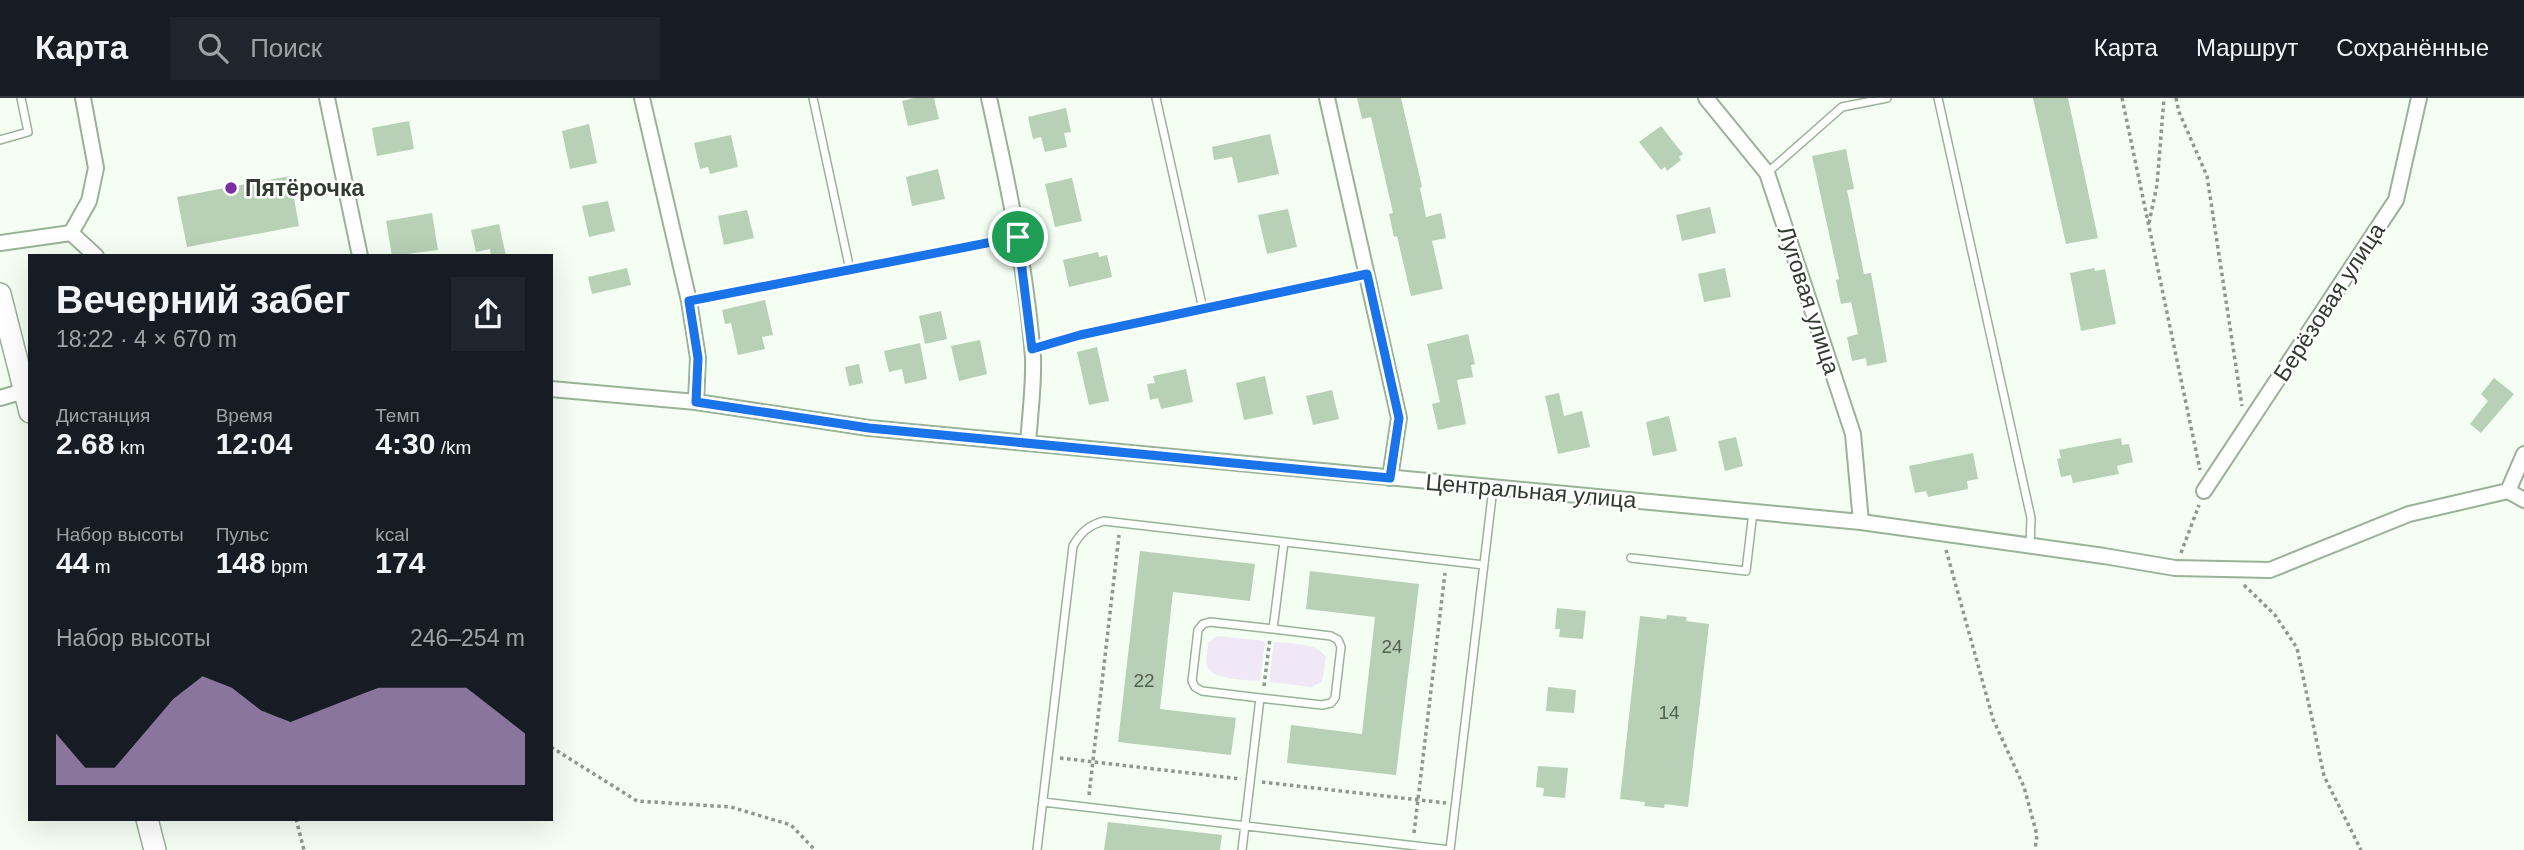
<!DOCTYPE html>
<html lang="ru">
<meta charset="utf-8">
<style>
body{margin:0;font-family:Helvetica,sans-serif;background:#20242c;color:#f1f3f6;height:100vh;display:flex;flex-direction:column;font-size:26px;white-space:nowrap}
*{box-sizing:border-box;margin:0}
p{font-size:23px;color:#9ea1a6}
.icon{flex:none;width:38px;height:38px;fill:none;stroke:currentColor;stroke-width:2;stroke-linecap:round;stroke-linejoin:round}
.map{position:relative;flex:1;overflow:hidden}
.sheet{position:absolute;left:28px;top:156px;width:525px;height:567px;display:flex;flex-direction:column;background:#171b24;border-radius:0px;box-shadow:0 7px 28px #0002}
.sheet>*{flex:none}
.pin{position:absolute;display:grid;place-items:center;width:60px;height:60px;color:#fff;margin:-30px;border:4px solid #fff;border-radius:50%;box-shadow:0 2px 7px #0007}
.round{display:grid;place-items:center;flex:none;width:74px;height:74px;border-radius:0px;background:#20242c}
.overview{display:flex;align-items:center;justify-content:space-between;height:119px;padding:0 28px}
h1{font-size:38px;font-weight:700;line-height:52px}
.figures{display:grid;grid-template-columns:repeat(3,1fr);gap:10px;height:119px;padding:7px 28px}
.figures div{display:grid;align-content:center}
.figures b{font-size:30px;font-weight:700}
.figures small{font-size:19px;font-weight:400}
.figures p{font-size:19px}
.chart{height:196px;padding:14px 28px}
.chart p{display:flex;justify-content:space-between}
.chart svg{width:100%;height:126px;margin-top:7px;fill:#bb9bd0;opacity:.7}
header{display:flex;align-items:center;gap:42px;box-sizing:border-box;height:98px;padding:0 35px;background:#171b24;border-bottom:2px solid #363941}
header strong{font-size:33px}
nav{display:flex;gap:38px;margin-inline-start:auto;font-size:24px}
.search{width:490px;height:63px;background:#20242c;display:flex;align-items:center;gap:18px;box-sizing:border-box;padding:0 24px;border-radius:0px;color:#9ea1a6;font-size:26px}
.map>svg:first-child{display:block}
</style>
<header>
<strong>Карта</strong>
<div class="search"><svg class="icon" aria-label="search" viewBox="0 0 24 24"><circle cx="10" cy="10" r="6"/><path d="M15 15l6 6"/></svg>Поиск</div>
<nav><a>Карта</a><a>Маршрут</a><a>Сохранённые</a></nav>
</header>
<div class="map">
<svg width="2524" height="752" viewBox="0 0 2524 752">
<rect width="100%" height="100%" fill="#f4fef3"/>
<path fill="#f0e8f6" d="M 1217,538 L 1265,543 L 1260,583 C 1248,582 1211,582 1207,568 C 1205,562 1208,552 1208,545 Z
M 1274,544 C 1290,546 1317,544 1326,559 L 1322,584 L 1311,589 L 1269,584 Z"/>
<path fill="#b8d0b6" d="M 914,0 L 934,0 L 939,21 L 908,28 L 902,3 Z
M 1357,0 L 1401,0 L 1422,89 L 1420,90 L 1426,119 L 1441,115 L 1446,140 L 1432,143 L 1443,191 L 1411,198 L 1397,138 L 1394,139 L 1389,116 L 1393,115 L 1371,19 L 1362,21 Z
M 2033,0 L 2068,0 L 2098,140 L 2066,146 Z
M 1066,10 L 1071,34 L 1064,35 L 1067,49 L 1045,54 L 1041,39 L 1033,41 L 1028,19 Z
M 409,23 L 414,51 L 377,58 L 372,30 Z
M 589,26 L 597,65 L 570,71 L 562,33 Z
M 1661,28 L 1683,56 L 1679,59 L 1681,62 L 1667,73 L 1665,69 L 1661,72 L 1639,44 Z
M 1270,36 L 1279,76 L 1238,85 L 1232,59 L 1214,62 L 1212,49 Z
M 731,37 L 738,69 L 710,76 L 708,69 L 700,71 L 694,45 Z
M 1846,51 L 1854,91 L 1847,92 L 1864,176 L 1871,175 L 1887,264 L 1867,268 L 1866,260 L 1852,263 L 1847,239 L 1858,236 L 1851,204 L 1841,206 L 1836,182 L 1839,181 L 1812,58 Z
M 938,71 L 945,101 L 912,108 L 906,79 Z
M 290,78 L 299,128 L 187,149 L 177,99 Z
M 1072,80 L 1082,123 L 1055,129 L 1045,86 Z
M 608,103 L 615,133 L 589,139 L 582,108 Z
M 1710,109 L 1716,135 L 1682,143 L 1676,117 Z
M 1288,111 L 1297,149 L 1267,156 L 1258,117 Z
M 747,112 L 754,140 L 724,147 L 718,118 Z
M 432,115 L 438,152 L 392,158 L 386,123 Z
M 499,126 L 506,158 L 491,158 L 490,151 L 476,154 L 471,132 Z
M 1098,154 L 1099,159 L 1107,157 L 1112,179 L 1069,189 L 1063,162 Z
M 627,170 L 631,187 L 592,196 L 588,179 Z
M 1725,170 L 1731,199 L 1704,204 L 1698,176 Z
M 2094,170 L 2095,173 L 2105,171 L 2116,226 L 2081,233 L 2070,175 Z
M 765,202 L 773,237 L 762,239 L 765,251 L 738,257 L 731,225 L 725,226 L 722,212 Z
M 941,213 L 947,241 L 925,246 L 919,218 Z
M 1468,236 L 1475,266 L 1471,267 L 1473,279 L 1457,282 L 1466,326 L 1438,332 L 1432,306 L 1440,304 L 1427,246 Z
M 980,242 L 987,276 L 959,283 L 951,248 Z
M 920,245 L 927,281 L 905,286 L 902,271 L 889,274 L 884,253 Z
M 1097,249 L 1109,303 L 1089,307 L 1077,254 Z
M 859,266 L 863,285 L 849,288 L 845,269 Z
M 1186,271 L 1193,304 L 1161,311 L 1158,300 L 1150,302 L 1147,286 L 1155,285 L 1153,278 Z
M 1265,278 L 1273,316 L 1244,322 L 1236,285 Z
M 2494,280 L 2514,296 L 2481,335 L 2470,326 L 2488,303 L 2481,296 Z
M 1332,292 L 1339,321 L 1313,327 L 1306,298 Z
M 1559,295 L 1564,318 L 1582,313 L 1590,349 L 1558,356 L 1545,298 Z
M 1669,318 L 1677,353 L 1653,358 L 1646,324 Z
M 1736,339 L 1743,368 L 1725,373 L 1718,343 Z
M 2121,340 L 2122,347 L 2129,346 L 2133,364 L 2117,368 L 2119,376 L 2073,385 L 2071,377 L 2061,379 L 2057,361 L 2061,360 L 2059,352 Z
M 1973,355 L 1978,381 L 1967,383 L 1968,391 L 1928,399 L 1926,393 L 1915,395 L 1909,368 Z
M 1140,453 L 1255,466 L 1250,503 L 1173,494 L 1160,611 L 1236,620 L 1231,657 L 1118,644 Z
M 1310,473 L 1419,486 L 1396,677 L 1287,665 L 1291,627 L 1362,636 L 1375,519 L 1306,511 Z
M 1557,510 L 1586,513 L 1583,541 L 1559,539 L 1560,531 L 1555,531 Z
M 1667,517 L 1687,519 L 1686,523 L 1709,526 L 1688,709 L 1665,706 L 1664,710 L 1644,708 L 1645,704 L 1620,701 L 1640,518 L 1666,521 Z
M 1548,589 L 1576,592 L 1574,615 L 1546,613 Z
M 1538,668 L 1568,670 L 1565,700 L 1543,698 L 1544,690 L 1536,689 Z
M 1108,724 L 1222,737 L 1220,752 L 1104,752 Z"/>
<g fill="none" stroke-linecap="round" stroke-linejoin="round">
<g stroke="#9ab298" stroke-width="10">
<path id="lane" d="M 813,0 L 850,172
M 1156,0 L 1203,211
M 1938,0 L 2031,420 L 2030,448
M 0,42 L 28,34 L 21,0
M 1767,75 L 1842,9 L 1887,0
M 690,203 L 1018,139
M 1032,251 L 1080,237 L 1367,176
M 1631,460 L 1746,473 L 1753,414
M 1260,600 L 1322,607 L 1331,605 L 1335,600 L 1341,549 L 1338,542 L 1331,538 L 1273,531
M 1043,704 L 1450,752 L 1493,390
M 1037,752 L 1073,448 C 1081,434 1089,427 1104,423 L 1484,467
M 1242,752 L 1260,600 L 1202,593 L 1195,589 L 1192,583 L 1198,532 L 1203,526 L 1210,524 L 1273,531 L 1284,444"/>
</g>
<g stroke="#9ab298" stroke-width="18">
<path id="street" d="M 327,0 L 360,158
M 642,0 L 689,203 L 698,260 L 696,304
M 989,0 C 1008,86 1026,171 1033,259 C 1034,287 1030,317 1028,345
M 1327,0 L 1399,320 L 1390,380
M 1706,0 L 1767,75 L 1853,336 L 1861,424
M 71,135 L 89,103 L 96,70 L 83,0
M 0,145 L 71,135 L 96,158
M 551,291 L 696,304 L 869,330 L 1861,424 L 2104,458 L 2175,470 L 2270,472 L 2409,416 L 2508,393
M 0,300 L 24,293
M 2204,393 L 2396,102 L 2419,0
M 2508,393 L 2524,356
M 2508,393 L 2524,402"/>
</g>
<g stroke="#9ab298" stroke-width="24">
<path id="secondary" d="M 0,196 L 30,314
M 147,721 L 155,752"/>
</g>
<path stroke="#8e988d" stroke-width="3.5" stroke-dasharray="3.5 3.5" stroke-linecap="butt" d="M 2122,0 L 2200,372
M 2176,0 L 2179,14 L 2207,78 L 2242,308
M 2149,125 L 2157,87 L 2164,0
M 1946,452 L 1993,621 L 2024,689 L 2037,737 L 2035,752
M 2181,455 L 2199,407
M 2244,487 L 2275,517 L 2297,550 L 2324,678 L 2361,752
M 1264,588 L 1270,540
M 551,649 L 637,703 L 731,709 L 791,727 L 815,752
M 1060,660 L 1241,681
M 1262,684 L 1446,705
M 1089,697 L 1119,437
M 296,721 L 304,752
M 1414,735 L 1445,475"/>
<use href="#lane" stroke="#fff" stroke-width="7"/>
<use href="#street" stroke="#fff" stroke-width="14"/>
<use href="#secondary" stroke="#fff" stroke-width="21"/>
</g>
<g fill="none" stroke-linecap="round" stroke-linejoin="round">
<g stroke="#fff" stroke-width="14">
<path id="route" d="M 1018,139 L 1032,251 L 1080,237 L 1367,176 L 1399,320 L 1390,380 L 869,330 L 696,304 L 698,260 L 689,203 Z"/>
</g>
<use href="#route" stroke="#1a73e8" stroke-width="9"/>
</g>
<circle fill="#792fa2" stroke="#fff" stroke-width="2.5" cx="231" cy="90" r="7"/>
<g text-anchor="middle" stroke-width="5" stroke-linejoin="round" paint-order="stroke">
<g font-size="19" fill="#536052">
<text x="1392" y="555">24</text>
<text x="1144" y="589">22</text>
<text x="1669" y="621">14</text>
</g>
<g font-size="23" font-weight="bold" fill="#313b30" stroke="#fff" text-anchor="start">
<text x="245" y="98">Пятёрочка</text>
</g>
<g font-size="23" fill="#313b30" stroke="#fff">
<text transform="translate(1809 202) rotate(72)" y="8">Луговая улица</text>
<text transform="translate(2329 204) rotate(-57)" y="8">Берёзовая улица</text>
<text transform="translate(1531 393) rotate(5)" y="8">Центральная улица</text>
</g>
</g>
</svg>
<div class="pin" style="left:1018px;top:139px;background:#1e9e55"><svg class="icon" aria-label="arrive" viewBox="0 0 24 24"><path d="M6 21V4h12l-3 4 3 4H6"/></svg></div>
<section class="sheet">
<div class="overview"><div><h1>Вечерний забег</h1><p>18:22 · 4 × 670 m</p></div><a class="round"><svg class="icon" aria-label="share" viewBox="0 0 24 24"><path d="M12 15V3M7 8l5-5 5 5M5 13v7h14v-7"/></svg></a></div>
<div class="figures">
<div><p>Дистанция</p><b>2.68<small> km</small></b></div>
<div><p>Время</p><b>12:04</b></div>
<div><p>Темп</p><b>4:30<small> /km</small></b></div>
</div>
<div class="figures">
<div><p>Набор высоты</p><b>44<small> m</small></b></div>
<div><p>Пульс</p><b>148<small> bpm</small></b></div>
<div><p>kcal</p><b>174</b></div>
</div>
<div class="chart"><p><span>Набор высоты</span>246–254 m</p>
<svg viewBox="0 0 160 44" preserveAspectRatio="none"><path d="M0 44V26L10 38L20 38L30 26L40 14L50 6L60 10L70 18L80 22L90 18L100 14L110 10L120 10L130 10L140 10L150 18L160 26V44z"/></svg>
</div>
</section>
</div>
